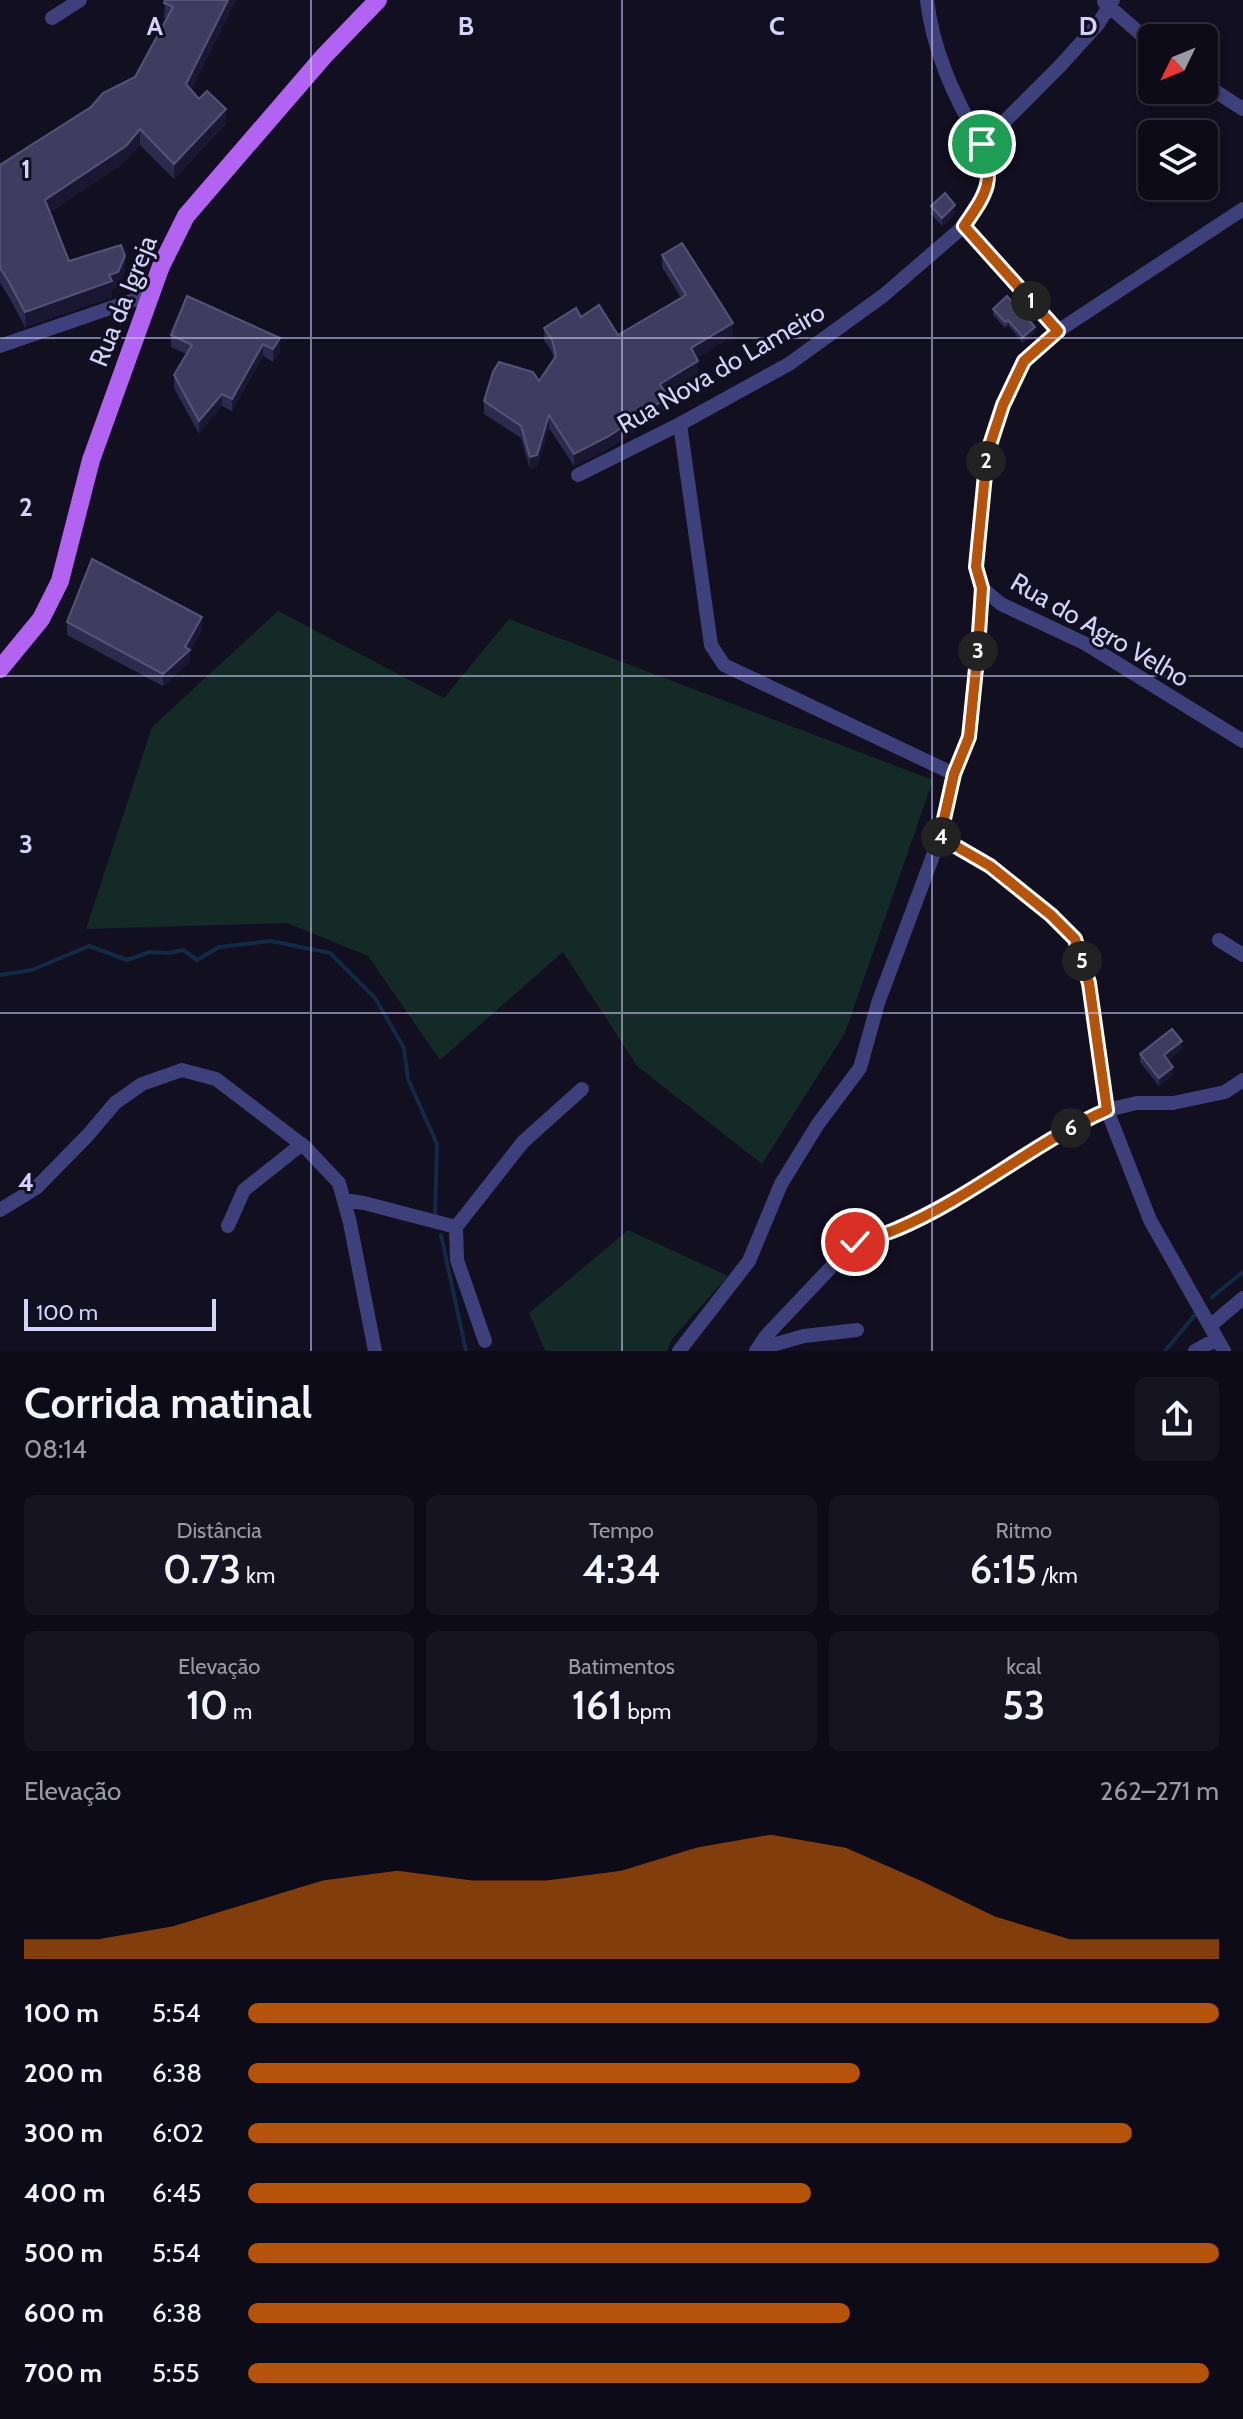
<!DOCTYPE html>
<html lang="pt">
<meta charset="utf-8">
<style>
body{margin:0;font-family:Cabin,sans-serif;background:#161421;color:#f1f3f6;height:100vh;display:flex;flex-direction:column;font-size:30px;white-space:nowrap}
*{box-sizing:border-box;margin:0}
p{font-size:26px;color:#9a9ba2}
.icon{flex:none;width:44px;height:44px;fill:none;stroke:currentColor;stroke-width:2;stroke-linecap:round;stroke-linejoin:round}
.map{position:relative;height:1351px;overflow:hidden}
.details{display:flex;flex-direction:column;background:#0d0b18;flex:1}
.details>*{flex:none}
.needle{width:52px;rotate:227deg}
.tools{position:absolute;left:1138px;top:24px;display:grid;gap:16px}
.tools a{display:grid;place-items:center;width:80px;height:80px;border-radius:12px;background:#0d0b18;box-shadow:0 4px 12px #0003,0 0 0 2px #2d2b37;font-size:40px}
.scale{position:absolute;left:24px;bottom:20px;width:192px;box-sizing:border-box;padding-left:8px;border:4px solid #d4d2fb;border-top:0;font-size:22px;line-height:28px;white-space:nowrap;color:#d4d2fb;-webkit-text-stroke:6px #110f20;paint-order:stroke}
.pin{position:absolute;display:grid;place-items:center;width:68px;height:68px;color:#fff;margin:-34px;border:4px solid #fff;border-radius:50%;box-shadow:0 2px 8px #0007}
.km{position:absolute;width:40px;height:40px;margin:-20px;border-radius:50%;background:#222;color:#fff;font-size:22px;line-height:40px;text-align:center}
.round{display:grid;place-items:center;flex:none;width:84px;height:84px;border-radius:12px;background:#161421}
.summary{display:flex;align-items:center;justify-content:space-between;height:136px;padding:0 24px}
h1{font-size:44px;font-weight:600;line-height:60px}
.metrics{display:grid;grid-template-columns:repeat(3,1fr);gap:12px;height:136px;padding:8px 24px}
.metrics div{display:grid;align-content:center;border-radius:12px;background:#161421;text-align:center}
.metrics b{font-size:40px;font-weight:600}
.metrics small{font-size:22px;font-weight:400}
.metrics p{font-size:22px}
.chart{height:224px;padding:16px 24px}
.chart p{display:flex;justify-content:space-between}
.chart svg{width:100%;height:144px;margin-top:8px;fill:#b45309;opacity:.7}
ul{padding:0 24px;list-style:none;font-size:26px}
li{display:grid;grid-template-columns:128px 96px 1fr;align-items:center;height:60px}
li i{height:20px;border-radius:10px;background:#b45309}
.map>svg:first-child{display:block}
</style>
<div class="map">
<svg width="1243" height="1351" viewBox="0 0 1243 1351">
<rect width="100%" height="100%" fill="#110f20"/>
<path fill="#132a27" d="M 278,611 L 444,698 L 509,619 L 933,780 L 845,1033 L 762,1164 L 637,1066 L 563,952 L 440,1060 L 368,956 L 287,923 L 86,929 L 152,727 Z
M 628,1230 L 728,1276 L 672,1339 L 667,1351 L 545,1351 L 529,1313 Z"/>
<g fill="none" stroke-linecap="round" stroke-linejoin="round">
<path stroke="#132a46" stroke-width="4" d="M 0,975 L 32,970 L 89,946 L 127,960 L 150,952 L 169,953 L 183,950 L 197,960 L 219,947 L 271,941 L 330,953 L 375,998 L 404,1048 L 408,1079 L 437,1144 L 435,1216
M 441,1235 L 466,1351
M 1212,1297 L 1243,1272
M 1165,1351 L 1194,1316"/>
<path stroke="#3e407b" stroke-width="14" d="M 927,0 C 933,52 955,100 982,144
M 1104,2 L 1152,44
M 52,18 L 80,0
M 1204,84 L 1243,109
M 1243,209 L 1058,331 L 1024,361 L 1003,405 L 987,454 L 976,567 L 982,588 L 1001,604 L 1086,644 L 1243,741
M 964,226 L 1058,331
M 0,346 L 151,294
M 680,424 L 711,645 L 724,665 L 954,774
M 578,475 L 680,424 L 789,364 L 884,295 L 964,226 L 983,199 L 988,186 L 988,161 L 982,144 L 1060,66 L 1098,24 L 1113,0
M 940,837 L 990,866 L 1051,915 L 1075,939 L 1089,983 L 1107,1110 L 1150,1220 L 1224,1351
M 1219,940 L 1243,955
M 344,1200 L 364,1203 L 456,1227 L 457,1260 L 485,1341
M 0,1210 L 36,1188 L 88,1135 L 115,1103 L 142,1084 L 182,1070 L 216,1079 L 305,1147 L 339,1183 L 350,1223 L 375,1351
M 228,1226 L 244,1190 L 302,1144
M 456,1227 L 523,1142 L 582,1089
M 1210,1326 L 1243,1298
M 758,1349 L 804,1336 L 857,1330
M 679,1351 L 749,1261 L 781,1184 L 818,1124 L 860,1068 L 878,1003 L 940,837 L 954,774 L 969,737 L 982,588
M 756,1351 L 766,1336 L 855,1242 L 895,1230 L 964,1194 L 1083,1120 L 1107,1110 L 1137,1103 L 1173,1103 L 1225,1092 L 1243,1080
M 1195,1351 L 1217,1339"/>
<path stroke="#b263f2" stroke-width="18" d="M 0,669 L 41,619 L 60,581 L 91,460 L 161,266 L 186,216 L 324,56 L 378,0"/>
</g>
<path fill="#2e2a4d" d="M 165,0 L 236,0 L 191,90 L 226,124 L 174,179 L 140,145 L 126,161 L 50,212 L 69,261 L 125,271 L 118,287 L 112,289 L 112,297 L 25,327 L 9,297 L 0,283 L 0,165 L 135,77 L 167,19 L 164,18 Z
M 931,206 L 955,214 L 942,226 L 931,214 Z
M 662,255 L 733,336 L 696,358 L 698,374 L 666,393 L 668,410 L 609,448 L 574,466 L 549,428 L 537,467 L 530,469 L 521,438 L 484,414 L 484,401 L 539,381 L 554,360 L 552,352 L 544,340 L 544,328 L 581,317 L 618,335 L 681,298 L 662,267 Z
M 187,296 L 280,351 L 273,362 L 263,356 L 232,411 L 222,406 L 199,434 L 174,388 L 174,375 L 186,354 L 171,347 L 171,335 Z
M 993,309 L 1035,332 L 1023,343 L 1008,325 L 1005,328 L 993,315 Z
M 67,622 L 202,630 L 190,651 L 190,662 L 163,686 L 67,635 Z
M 1182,1049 L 1168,1060 L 1173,1075 L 1159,1086 L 1140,1062 L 1140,1054 Z"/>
<path fill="#1b1733" d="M 228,0 L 236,0 L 186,100 L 186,84 Z
M 226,109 L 226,124 L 174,179 L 174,164 Z
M 140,129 L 140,145 L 126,161 L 45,215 L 45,200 Z
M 955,205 L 955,214 L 942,226 L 942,218 Z
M 125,256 L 125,271 L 118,287 L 112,289 L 112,297 L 25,327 L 25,312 L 109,275 Z
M 733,323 L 733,336 L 691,361 L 691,348 Z
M 1035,327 L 1035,332 L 1023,343 L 1023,337 Z
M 280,338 L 280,351 L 273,362 L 273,349 Z
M 263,344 L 263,356 L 232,411 L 232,399 Z
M 698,361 L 698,374 L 660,397 L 660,384 Z
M 222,394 L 222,406 L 199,434 L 199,421 Z
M 668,397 L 668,410 L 609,448 L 574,466 L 574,454 Z
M 549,415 L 549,428 L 537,467 L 530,469 L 530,457 Z
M 202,617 L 202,630 L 190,651 L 190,662 L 163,686 L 163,674 L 185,647 Z
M 1182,1041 L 1182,1049 L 1164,1064 L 1164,1055 Z
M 1173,1067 L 1173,1075 L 1159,1086 L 1159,1078 Z"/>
<path fill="#3f3c60" stroke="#575378" stroke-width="2" d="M 165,0 L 228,0 L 186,84 L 199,99 L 207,91 L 226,109 L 174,164 L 140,129 L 126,146 L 45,200 L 69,261 L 121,245 L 125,256 L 118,272 L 109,275 L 112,281 L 25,312 L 9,282 L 0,268 L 0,165 L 91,107 L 103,93 L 135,77 L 173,7 L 164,3 Z
M 945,193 L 955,205 L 942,218 L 931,206 Z
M 682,243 L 733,323 L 691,348 L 698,361 L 660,384 L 668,397 L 609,436 L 574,454 L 549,415 L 537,455 L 530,457 L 521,426 L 484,401 L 493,372 L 499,362 L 533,372 L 539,381 L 556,356 L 552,340 L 544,328 L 576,308 L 581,317 L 599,305 L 618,335 L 686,295 L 662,255 Z
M 187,296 L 280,338 L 273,349 L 263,344 L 232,399 L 222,394 L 199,421 L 174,375 L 192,345 L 171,335 Z
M 1007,296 L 1035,327 L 1023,337 L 1008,320 L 1005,322 L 993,309 Z
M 92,559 L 202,617 L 185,647 L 190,650 L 163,674 L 67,622 Z
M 1172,1029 L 1182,1041 L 1164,1055 L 1173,1067 L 1159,1078 L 1140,1054 Z"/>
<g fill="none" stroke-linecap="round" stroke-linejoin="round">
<g stroke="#fff" stroke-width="16">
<path id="route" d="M 855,1242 C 869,1238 884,1235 897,1229 C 971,1198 1033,1143 1107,1110 L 1089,983 L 1075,939 L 1051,915 L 990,866 L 940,837 L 954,774 L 969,737 L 978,649 L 982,588 L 976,567 L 987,454 L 1003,405 L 1024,361 L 1058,331 L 964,226 C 985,195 996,182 982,144"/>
</g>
<use href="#route" stroke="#b45309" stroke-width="10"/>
</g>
<path fill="none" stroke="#d4d2fb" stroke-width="2" stroke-opacity="0.55" d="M 311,0 L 311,1351M 622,0 L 622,1351M 932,0 L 932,1351M 0,338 L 1243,338M 0,676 L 1243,676M 0,1013 L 1243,1013"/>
<g text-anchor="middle" stroke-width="6" stroke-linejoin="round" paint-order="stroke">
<g font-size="26" fill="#d4d2fb" stroke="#110f20">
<text transform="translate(123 301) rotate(-68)" y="9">Rua da Igreja</text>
<text transform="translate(721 368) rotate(-30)" y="9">Rua Nova do Lameiro</text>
<text transform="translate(1100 630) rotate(30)" y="9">Rua do Agro Velho</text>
</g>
</g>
<g font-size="26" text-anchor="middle" font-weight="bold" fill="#d4d2fb" stroke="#110f20" stroke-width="6" stroke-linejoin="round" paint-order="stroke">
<text x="155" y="35">A</text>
<text x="466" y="35">B</text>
<text x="777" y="35">C</text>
<text x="1088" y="35">D</text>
<text x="26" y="178">1</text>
<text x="26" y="516">2</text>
<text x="26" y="853">3</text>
<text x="26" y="1191">4</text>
</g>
</svg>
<div class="tools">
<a><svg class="needle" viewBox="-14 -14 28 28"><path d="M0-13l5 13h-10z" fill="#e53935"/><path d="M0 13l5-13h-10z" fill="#9a9ba2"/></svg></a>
<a><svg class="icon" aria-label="layers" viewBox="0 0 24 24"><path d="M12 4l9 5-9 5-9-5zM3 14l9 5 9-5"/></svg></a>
</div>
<div class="scale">100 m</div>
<div class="pin" style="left:982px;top:144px;background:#1e9e55"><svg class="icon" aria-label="arrive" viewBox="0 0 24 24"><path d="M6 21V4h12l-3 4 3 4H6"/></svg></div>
<div class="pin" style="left:855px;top:1242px;background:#d93025"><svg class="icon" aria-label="check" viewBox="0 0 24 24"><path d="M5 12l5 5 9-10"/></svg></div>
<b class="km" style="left:1031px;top:301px">1</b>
<b class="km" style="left:986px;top:461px">2</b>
<b class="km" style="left:978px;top:651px">3</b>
<b class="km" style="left:941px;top:837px">4</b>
<b class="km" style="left:1082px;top:961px">5</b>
<b class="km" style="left:1071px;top:1128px">6</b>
</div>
<section class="details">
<div class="summary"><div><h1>Corrida matinal</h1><p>08:14</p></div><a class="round"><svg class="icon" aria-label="share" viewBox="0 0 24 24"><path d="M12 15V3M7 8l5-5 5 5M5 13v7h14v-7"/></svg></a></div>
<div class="metrics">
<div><p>Distância</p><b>0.73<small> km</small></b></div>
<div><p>Tempo</p><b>4:34</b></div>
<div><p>Ritmo</p><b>6:15<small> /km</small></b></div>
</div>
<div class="metrics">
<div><p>Elevação</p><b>10<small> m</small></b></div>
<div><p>Batimentos</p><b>161<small> bpm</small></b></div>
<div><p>kcal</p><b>53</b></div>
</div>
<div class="chart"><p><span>Elevação</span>262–271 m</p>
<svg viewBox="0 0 160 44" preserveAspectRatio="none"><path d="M0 44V38L10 38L20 34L30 27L40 20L50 17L60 20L70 20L80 17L90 10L100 6L110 10L120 20L130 31L140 38L150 38L160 38V44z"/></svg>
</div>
<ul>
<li><b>100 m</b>5:54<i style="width:100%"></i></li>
<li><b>200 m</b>6:38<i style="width:63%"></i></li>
<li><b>300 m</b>6:02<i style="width:91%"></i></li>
<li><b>400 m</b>6:45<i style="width:58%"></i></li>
<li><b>500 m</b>5:54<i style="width:100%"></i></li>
<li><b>600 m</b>6:38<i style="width:62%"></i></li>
<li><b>700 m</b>5:55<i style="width:99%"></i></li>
</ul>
</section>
